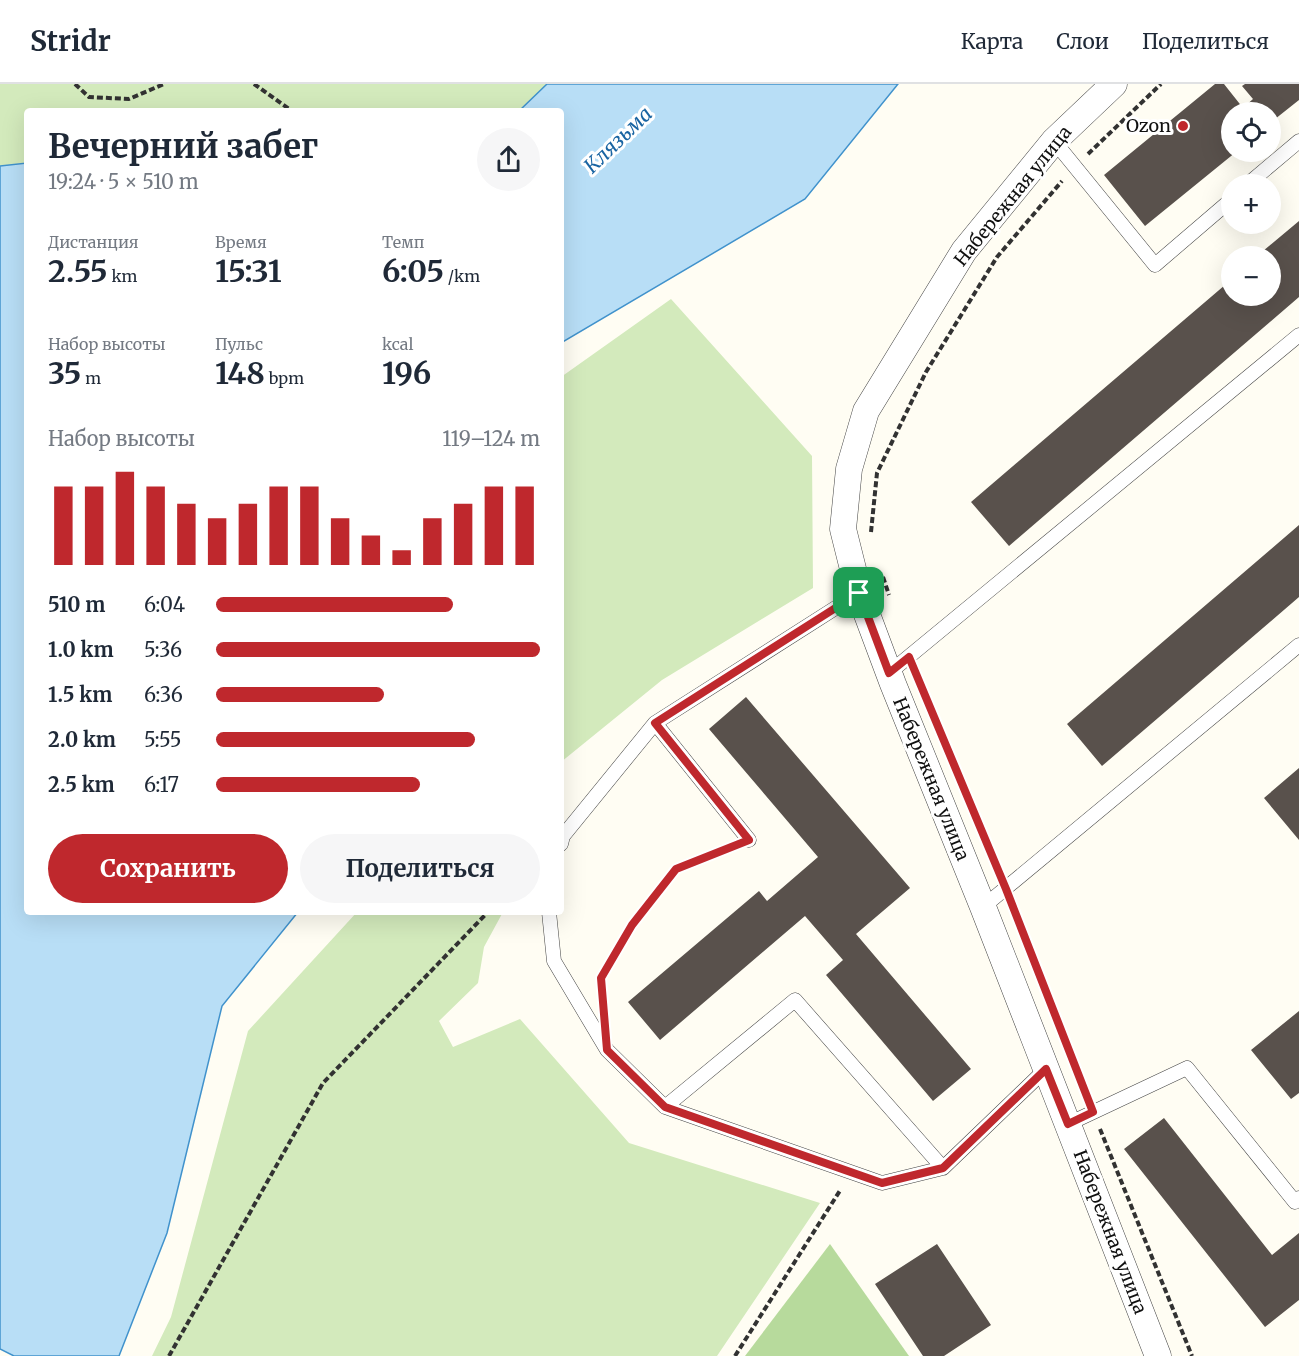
<!DOCTYPE html>
<html lang="ru">
<meta charset="utf-8">
<style>
body{margin:0;font-family:Merriweather,serif;background:#f6f6f7;color:#1f2937;height:100vh;display:flex;flex-direction:column;font-size:22px;white-space:nowrap}
*{box-sizing:border-box;margin:0}
p{font-size:20px;color:#747a83}
.icon{flex:none;width:33px;height:33px;fill:none;stroke:currentColor;stroke-width:2;stroke-linecap:round;stroke-linejoin:round}
.map{position:relative;flex:1;overflow:hidden}
.side{position:absolute;left:24px;top:24px;width:540px;height:807px;display:flex;flex-direction:column;background:#fff;border-radius:6px;box-shadow:0 6px 24px #0002}
.side>*{flex:none}
.fabs{position:absolute;left:1221px;top:18px;display:grid;gap:12px}
.fabs a{display:grid;place-items:center;width:60px;height:60px;border-radius:50%;background:#fff;box-shadow:0 6px 24px #0002;font-size:30px}
.pin{position:absolute;display:grid;place-items:center;width:51px;height:51px;color:#fff;margin:-26px;border-radius:12px;box-shadow:0 3px 9px #0006}
.round{display:grid;place-items:center;flex:none;width:63px;height:63px;border-radius:32px;background:#f6f6f7}
.overview{display:flex;align-items:center;justify-content:space-between;height:102px;padding:0 24px}
h1{font-size:33px;font-weight:700;line-height:45px}
.figures{display:grid;grid-template-columns:repeat(3,1fr);gap:9px;height:102px;padding:6px 24px}
.figures div{display:grid;align-content:center}
.figures b{font-size:30px;font-weight:700}
.figures small{font-size:16px;font-weight:400}
.figures p{font-size:16px}
.chart{height:168px;padding:12px 24px}
.chart p{display:flex;justify-content:space-between}
.chart svg{width:100%;height:108px;margin-top:6px;stroke:#bf282d;stroke-width:6}
.action{display:flex;gap:12px;margin-top:auto;padding:12px 24px}
.action a{flex:1;height:69px;border-radius:36px;background:#bf282d;color:#fff;font-size:24px;font-weight:700;line-height:69px;text-align:center}
.action a+a{background:#f6f6f7;color:#1f2937}
ul{padding:0 24px;list-style:none;font-size:20px}
li{display:grid;grid-template-columns:96px 72px 1fr;align-items:center;height:45px}
li i{height:15px;border-radius:8px;background:#bf282d}
header{display:flex;align-items:center;gap:36px;box-sizing:border-box;height:84px;padding:0 30px;background:#fff;border-bottom:2px solid #e0e1e3}
header strong{font-size:28px}
nav{display:flex;gap:33px;margin-inline-start:auto;font-size:21px}
.map>svg:first-child{display:block}
</style>
<header>
<strong>Stridr</strong>
<nav><a>Карта</a><a>Слои</a><a>Поделиться</a></nav>
</header>
<div class="map">
<svg width="1299" height="1272" viewBox="0 0 1299 1272">
<rect width="100%" height="100%" fill="#fffdf3"/>
<path fill="#d3eabc" d="M 0,0 L 547,0 L 519,27 L 27,27 L 27,79 L 0,82 Z
M 671,215 L 812,372 L 813,504 L 662,596 L 561,678 L 561,293 Z
M 357,828 L 503,828 L 484,863 L 478,899 L 439,937 L 453,963 L 520,935 L 629,1059 L 820,1119 L 717,1272 L 152,1272 L 171,1233 L 248,947 Z"/>
<path fill="#b7da9c" d="M 830,1160 L 909,1272 L 745,1272 Z"/>
<path fill="#b8def6" stroke="#4092cc" stroke-width="1.5" d="M 547,0 L 898,0 L 805,115 L 561,259 L 561,27 L 519,27 Z
M 27,79 L 27,828 L 298,828 L 222,922 L 167,1149 L 119,1272 L 14,1272 L 0,1265 L 0,82 Z"/>
<path fill="#59514c" d="M 1215,0 L 1224,0 L 1243,24 L 1253,15 L 1242,2 L 1245,0 L 1299,0 L 1299,16 L 1270,39 L 1270,28 L 1232,28 L 1232,68 L 1236,68 L 1145,142 L 1104,91 Z
M 1299,137 L 1299,213 L 1009,462 L 971,418 L 1232,195 L 1232,212 L 1270,212 L 1270,172 L 1257,172 Z
M 1299,441 L 1299,513 L 1102,682 L 1067,640 Z
M 746,613 L 910,804 L 856,850 L 971,985 L 933,1017 L 826,891 L 843,876 L 805,832 L 660,956 L 628,918 L 759,807 L 767,817 L 818,773 L 709,645 Z
M 1299,684 L 1299,756 L 1264,714 Z
M 1299,927 L 1299,1009 L 1291,1015 L 1251,966 Z
M 1164,1034 L 1272,1171 L 1299,1149 L 1299,1216 L 1265,1243 L 1124,1065 Z
M 937,1160 L 991,1241 L 944,1272 L 923,1272 L 875,1200 Z"/>
<g fill="none" stroke-linecap="round" stroke-linejoin="round">
<g stroke="#434343" stroke-width="15">
<path id="service" d="M 1054,57 L 1155,181 L 1232,115
M 1248,100 L 1299,57
M 889,589 L 1299,251
M 655,639 L 749,756
M 561,760 L 563,752 L 655,639 L 859,509
M 983,823 L 1299,561
M 549,828 L 554,877 L 607,966 L 665,1023 L 882,1099 L 943,1084 L 1046,985
M 665,1023 L 795,916 L 943,1084
M 1068,1040 L 1187,984 L 1295,1118 L 1299,1114"/>
</g>
<g stroke="#434343" stroke-width="27">
<path id="minor" d="M 1114,0 L 1054,57 L 964,167 L 866,327 L 849,385 L 843,445 L 859,509 L 893,600 L 983,823 L 1158,1272"/>
</g>
<path stroke="#323232" stroke-width="4" stroke-dasharray="6 3" stroke-linecap="butt" d="M 75,0 L 89,13 L 129,15 L 164,0
M 254,0 L 292,27
M 1088,70 L 1161,0
M 871,448 L 877,389 L 926,288 L 997,173 L 1062,97
M 883,493 L 889,511
M 1012,822 L 1086,1010
M 603,921 L 601,894 L 632,841 L 677,785 L 733,762
M 1100,1045 L 1192,1272
M 169,1272 L 323,999 L 488,828
M 735,1272 L 841,1105"/>
<use href="#service" stroke="#fff" stroke-width="14"/>
<use href="#minor" stroke="#fff" stroke-width="26"/>
</g>
<g fill="none" stroke-linecap="round" stroke-linejoin="round">
<g stroke="#fff" stroke-width="12">
<path id="route" d="M 859,509 L 889,589 L 909,573 L 1006,805 L 1093,1028 L 1068,1040 L 1046,985 L 943,1084 L 882,1099 L 665,1023 L 607,966 L 601,894 L 632,841 L 676,785 L 749,756 L 655,639 Z"/>
</g>
<use href="#route" stroke="#bf282d" stroke-width="8"/>
</g>
<circle fill="#bf282d" stroke="#fff" stroke-width="2" cx="1183" cy="42" r="6"/>
<g text-anchor="middle" stroke-width="6" stroke-linejoin="round" paint-order="stroke">
<g font-size="18" fill="#101010" stroke="#fff" text-anchor="end">
<text x="1171" y="48">Ozon</text>
</g>
<g font-size="18" fill="#101010" stroke="#fff">
<text transform="translate(1013 112) rotate(-51)" y="6">Набережная улица</text>
<text transform="translate(931 695) rotate(68)" y="6">Набережная улица</text>
<text transform="translate(1110 1148) rotate(69)" y="6">Набережная улица</text>
</g>
<g font-size="20" font-style="italic" fill="#1964a2" stroke="#fff">
<text transform="translate(618 56) rotate(-44)" y="7">Клязьма</text>
</g>
</g>
</svg>
<div class="fabs">
<a><svg class="icon" aria-label="locate" viewBox="0 0 24 24"><circle cx="12" cy="12" r="6"/><path d="M12 2v4M12 18v4M2 12h4M18 12h4"/></svg></a>
<a>+</a>
<a>−</a>
</div>
<div class="pin" style="left:859px;top:509px;background:#1e9e55"><svg class="icon" aria-label="arrive" viewBox="0 0 24 24"><path d="M6 21V4h12l-3 4 3 4H6"/></svg></div>
<section class="side">
<div class="overview"><div><h1>Вечерний забег</h1><p>19:24 · 5 × 510 m</p></div><a class="round"><svg class="icon" aria-label="share" viewBox="0 0 24 24"><path d="M12 15V3M7 8l5-5 5 5M5 13v7h14v-7"/></svg></a></div>
<div class="figures">
<div><p>Дистанция</p><b>2.55<small> km</small></b></div>
<div><p>Время</p><b>15:31</b></div>
<div><p>Темп</p><b>6:05<small> /km</small></b></div>
</div>
<div class="figures">
<div><p>Набор высоты</p><b>35<small> m</small></b></div>
<div><p>Пульс</p><b>148<small> bpm</small></b></div>
<div><p>kcal</p><b>196</b></div>
</div>
<div class="chart"><p><span>Набор высоты</span>119–124 m</p>
<svg viewBox="0 0 160 44" preserveAspectRatio="none"><path d="M5 44V12M15 44V12M25 44V6M35 44V12M45 44V19M55 44V25M65 44V19M75 44V12M85 44V12M95 44V25M105 44V32M115 44V38M125 44V25M135 44V19M145 44V12M155 44V12"/></svg>
</div>
<ul>
<li><b>510 m</b>6:04<i style="width:73%"></i></li>
<li><b>1.0 km</b>5:36<i style="width:100%"></i></li>
<li><b>1.5 km</b>6:36<i style="width:52%"></i></li>
<li><b>2.0 km</b>5:55<i style="width:80%"></i></li>
<li><b>2.5 km</b>6:17<i style="width:63%"></i></li>
</ul>
<div class="action"><a>Сохранить</a><a>Поделиться</a></div>
</section>
</div>
